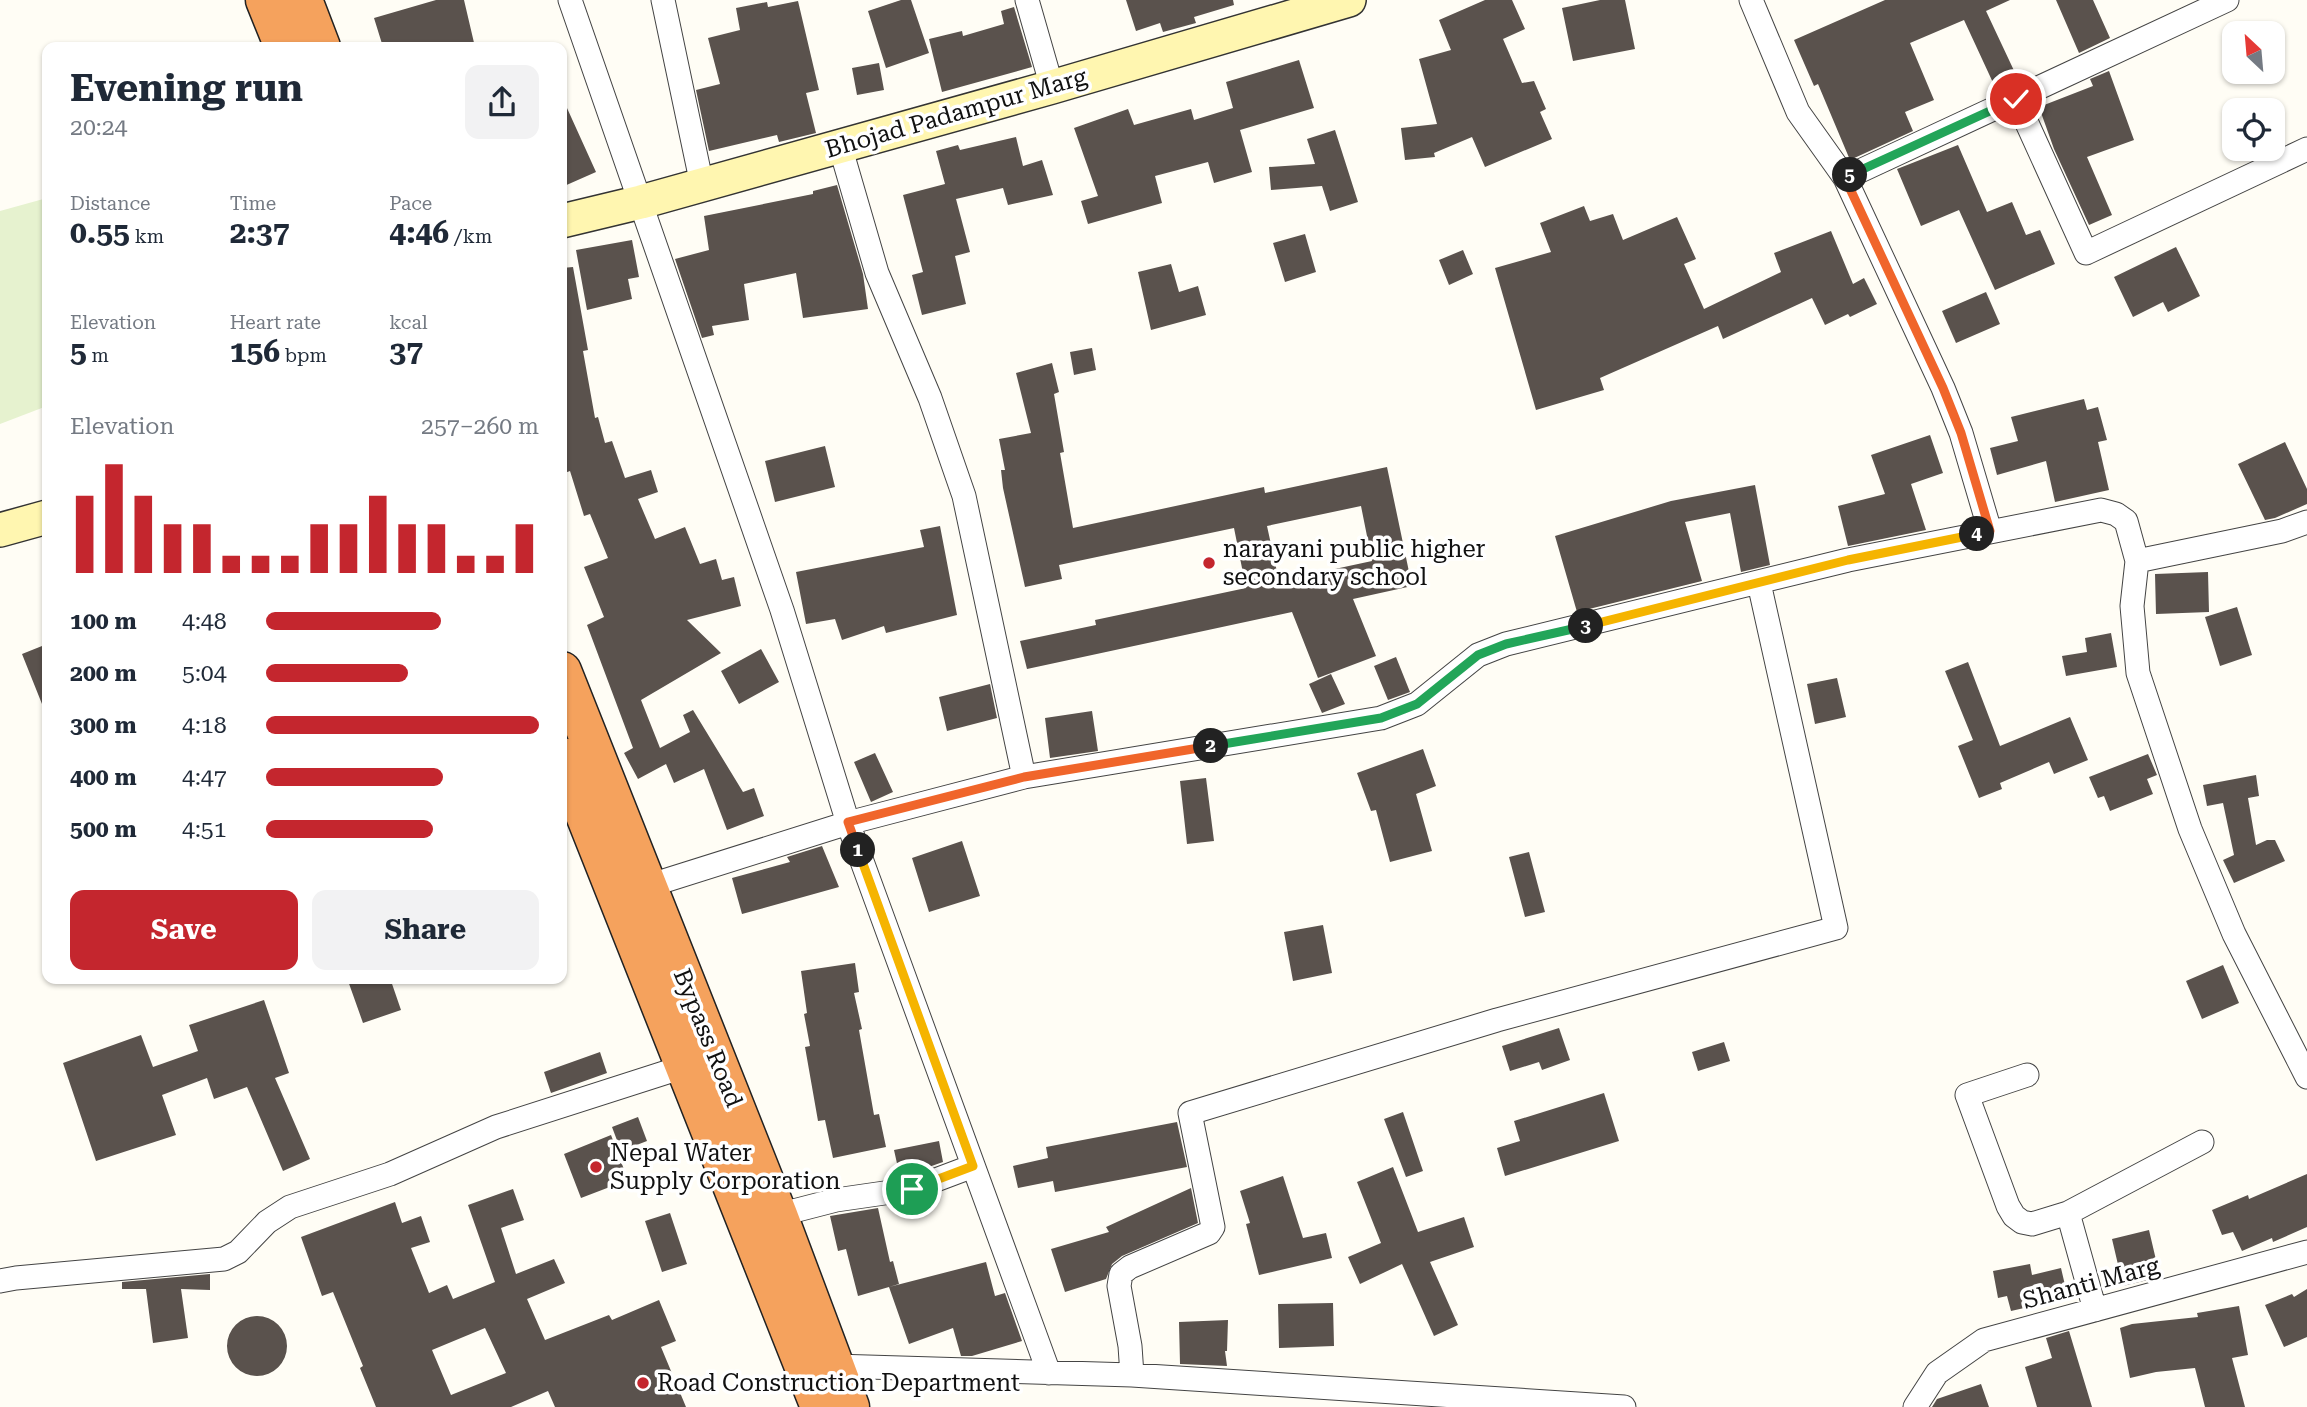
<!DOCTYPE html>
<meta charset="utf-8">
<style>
body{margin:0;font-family:"Roboto Serif",serif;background:#f2f2f3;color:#1f2937;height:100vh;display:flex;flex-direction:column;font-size:26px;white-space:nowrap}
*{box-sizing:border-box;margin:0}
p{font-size:23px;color:#747a83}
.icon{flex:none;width:38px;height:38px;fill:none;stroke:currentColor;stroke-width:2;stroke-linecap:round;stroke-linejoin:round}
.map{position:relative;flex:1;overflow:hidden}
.details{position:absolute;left:42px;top:42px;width:525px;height:942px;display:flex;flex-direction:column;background:#fff;border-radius:14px;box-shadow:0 2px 5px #0004}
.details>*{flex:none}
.needle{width:46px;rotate:334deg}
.buttons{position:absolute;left:2222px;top:21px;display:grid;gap:14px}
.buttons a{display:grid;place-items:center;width:63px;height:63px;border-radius:14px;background:#fff;box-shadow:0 2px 5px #0004;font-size:35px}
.pin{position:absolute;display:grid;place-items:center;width:60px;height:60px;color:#fff;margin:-30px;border:4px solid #fff;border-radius:50%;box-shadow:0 2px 7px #0007}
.km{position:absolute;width:35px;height:35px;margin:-18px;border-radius:50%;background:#222;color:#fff;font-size:19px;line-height:35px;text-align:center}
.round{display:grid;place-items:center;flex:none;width:74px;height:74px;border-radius:14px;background:#f2f2f3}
.headline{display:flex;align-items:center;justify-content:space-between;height:119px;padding:0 28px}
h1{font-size:38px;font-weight:700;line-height:52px}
.metrics{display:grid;grid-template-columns:repeat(3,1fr);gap:10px;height:119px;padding:7px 28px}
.metrics div{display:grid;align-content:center}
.metrics b{font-size:30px;font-weight:700}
.metrics small{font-size:19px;font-weight:400}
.metrics p{font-size:19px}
.chart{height:196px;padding:14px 28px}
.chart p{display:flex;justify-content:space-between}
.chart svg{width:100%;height:126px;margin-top:7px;stroke:#c4262e;stroke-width:6}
.primary-button{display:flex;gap:14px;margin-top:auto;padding:14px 28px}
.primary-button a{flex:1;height:80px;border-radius:14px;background:#c4262e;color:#fff;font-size:28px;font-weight:700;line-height:80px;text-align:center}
.primary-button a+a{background:#f2f2f3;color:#1f2937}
ul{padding:0 28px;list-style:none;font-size:23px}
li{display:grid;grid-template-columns:112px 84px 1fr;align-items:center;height:52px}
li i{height:18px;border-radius:9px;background:#c4262e}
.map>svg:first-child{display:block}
</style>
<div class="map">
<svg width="2307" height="1407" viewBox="0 0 2307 1407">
<rect width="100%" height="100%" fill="#fffdf5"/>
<path fill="#e6f2cf" d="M 47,198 L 47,406 L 0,424 L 0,211 Z"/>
<path fill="#5a524d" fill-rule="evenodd" d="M 436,0 L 464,0 L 475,47 L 383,47 L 374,18 Z
M 901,0 L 911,0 L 929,53 L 886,68 L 868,11 Z
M 1126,0 L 1233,0 L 1234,5 L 1194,17 L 1196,23 L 1163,32 L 1160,23 L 1136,31 Z
M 1485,0 L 1512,0 L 1525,29 L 1503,39 L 1522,83 L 1534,81 L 1546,109 L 1540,112 L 1552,139 L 1485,167 L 1472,137 L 1434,153 L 1435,157 L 1405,160 L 1401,128 L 1437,124 L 1419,59 L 1451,50 L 1439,20 Z
M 1600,0 L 1625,0 L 1635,49 L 1573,61 L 1562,8 Z
M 1885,0 L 2010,0 L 1986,11 L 2017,77 L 1995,87 L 1964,20 L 1910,43 L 1934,100 L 1905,112 L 1913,131 L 1850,160 L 1818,84 L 1814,86 L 1794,40 Z
M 2056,0 L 2093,0 L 2110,38 L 2079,53 Z
M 798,1 L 819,90 L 806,93 L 816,133 L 779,142 L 777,135 L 709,151 L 696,90 L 720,84 L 708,38 L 740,30 L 736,8 L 767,2 L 768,7 Z
M 1014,7 L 1032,67 L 942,92 L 929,39 L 962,31 L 963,36 L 1004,24 L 1001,11 Z
M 1299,60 L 1314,108 L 1240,130 L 1252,172 L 1214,183 L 1208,162 L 1155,176 L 1162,203 L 1088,224 L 1081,201 L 1098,196 L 1074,128 L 1128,109 L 1134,125 L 1191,109 L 1194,120 L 1233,108 L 1226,82 Z
M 879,63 L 884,90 L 857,95 L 852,68 Z
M 2109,71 L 2134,140 L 2087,157 L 2112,215 L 2089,225 L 2054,149 L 2039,107 L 2093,86 L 2090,79 Z
M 562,97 L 596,172 L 562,187 Z
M 1335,130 L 1358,202 L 1330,211 L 1322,186 L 1271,190 L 1269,167 L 1315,164 L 1307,139 Z
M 1016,137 L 1023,166 L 1042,160 L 1053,195 L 1008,205 L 1003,188 L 956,199 L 970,252 L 955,256 L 966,304 L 922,315 L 912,275 L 923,272 L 903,195 L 945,184 L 936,151 L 958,145 L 960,150 Z
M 1958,145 L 1987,212 L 2012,202 L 2026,235 L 2040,230 L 2055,264 L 1995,290 L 1959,210 L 1921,226 L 1897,169 Z
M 837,185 L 863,274 L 868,309 L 803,318 L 796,273 L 744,284 L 749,320 L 712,326 L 714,335 L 702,338 L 675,259 L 709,250 L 704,216 L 813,194 L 813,191 Z
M 1584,206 L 1590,221 L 1613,214 L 1623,240 L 1677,217 L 1696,259 L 1684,264 L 1704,309 L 1781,272 L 1774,253 L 1831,231 L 1853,284 L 1864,278 L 1877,304 L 1850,317 L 1848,314 L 1825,325 L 1812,298 L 1723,339 L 1718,326 L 1600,378 L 1604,390 L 1536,410 L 1495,268 L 1551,252 L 1540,223 Z
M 1305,234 L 1316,272 L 1285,282 L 1273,243 Z
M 632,240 L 639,277 L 628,279 L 632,299 L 587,310 L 576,250 Z
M 2176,247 L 2200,296 L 2168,312 L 2163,302 L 2133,317 L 2114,277 Z
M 1463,250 L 1473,274 L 1449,285 L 1439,260 Z
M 1171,264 L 1179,292 L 1198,286 L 1206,315 L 1151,330 L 1138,272 Z
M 573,267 L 588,350 L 583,351 L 595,418 L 598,417 L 605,443 L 612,441 L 625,478 L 651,470 L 658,492 L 638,499 L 655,539 L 685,527 L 700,564 L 716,559 L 722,580 L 734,577 L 741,606 L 687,620 L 721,653 L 641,700 L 660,748 L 690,732 L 683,715 L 693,710 L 743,792 L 754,788 L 764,816 L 727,830 L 704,769 L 674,783 L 666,764 L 638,779 L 624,753 L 633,748 L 587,625 L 604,617 L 584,567 L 608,558 L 590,514 L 584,516 L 570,471 L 562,474 L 562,268 Z
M 1986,292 L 2000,324 L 1956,343 L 1942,311 Z
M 1092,348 L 1096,370 L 1074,375 L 1070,352 Z
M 1052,363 L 1059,392 L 1054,394 L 1064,452 L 1060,453 L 1073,528 L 1264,487 L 1265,493 L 1387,467 L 1412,586 L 1353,599 L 1376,656 L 1318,678 L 1292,612 L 1027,669 L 1020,641 L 1096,625 L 1095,620 L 1246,588 L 1234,528 L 1059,565 L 1062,579 L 1025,587 L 1003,488 L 1001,470 L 1005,470 L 999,439 L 1031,433 L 1016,373 ZM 1361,506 L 1372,561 L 1279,581 L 1267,526 Z
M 2084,399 L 2087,410 L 2098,407 L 2107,440 L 2098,442 L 2109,490 L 2055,502 L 2046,461 L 1997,475 L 1990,448 L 2018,441 L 2011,417 Z
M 1930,435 L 1943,473 L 1911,484 L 1926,530 L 1848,546 L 1838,506 L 1885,494 L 1871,455 Z
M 2285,442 L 2307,489 L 2307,504 L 2275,518 L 2265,520 L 2238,464 Z
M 825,446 L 835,487 L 775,502 L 765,461 Z
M 1755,485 L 1770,565 L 1741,572 L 1730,513 L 1685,522 L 1702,581 L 1577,612 L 1555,536 L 1671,501 Z
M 940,526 L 957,615 L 886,633 L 884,626 L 842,640 L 835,619 L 806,624 L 796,572 L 924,547 L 920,530 Z
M 2208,572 L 2209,612 L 2156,614 L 2155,574 Z
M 2237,607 L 2252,655 L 2220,666 L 2205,617 Z
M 2111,633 L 2117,667 L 2066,676 L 2062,656 L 2087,652 L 2085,638 Z
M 47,644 L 47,713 L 46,714 L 22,654 Z
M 761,649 L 779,682 L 739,704 L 721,671 Z
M 1396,657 L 1410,692 L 1388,700 L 1374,666 Z
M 1968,662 L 2000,746 L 2070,717 L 2088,760 L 2054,774 L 2049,762 L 2000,783 L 2002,789 L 1979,798 L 1958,746 L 1973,740 L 1945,671 Z
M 1331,674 L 1345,704 L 1322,713 L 1309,684 Z
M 1837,678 L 1846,717 L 1815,724 L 1807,684 Z
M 990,684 L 997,718 L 947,731 L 939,697 Z
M 1092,711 L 1098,751 L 1050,758 L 1045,718 Z
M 1423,749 L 1436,786 L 1416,794 L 1432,851 L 1390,862 L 1376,810 L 1371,811 L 1357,773 Z
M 875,753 L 893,792 L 871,802 L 854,762 Z
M 2148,754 L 2157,775 L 2147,779 L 2153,794 L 2110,811 L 2104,796 L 2098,798 L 2089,777 Z
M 2256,775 L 2259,796 L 2248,798 L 2256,845 L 2267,840 L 2275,840 L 2285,861 L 2234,883 L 2223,860 L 2234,855 L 2223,803 L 2207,806 L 2203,785 Z
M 1206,778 L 1214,841 L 1187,844 L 1180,781 Z
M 962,841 L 980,896 L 929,912 L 912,858 Z
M 822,846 L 839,887 L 742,914 L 732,878 L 790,862 L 787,857 Z
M 1529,852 L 1545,912 L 1525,917 L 1509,857 Z
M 1323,925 L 1332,973 L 1293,981 L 1284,932 Z
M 855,963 L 859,992 L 854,993 L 862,1029 L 859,1030 L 874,1115 L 879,1114 L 886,1147 L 833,1158 L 825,1120 L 818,1121 L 805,1047 L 810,1046 L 804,1014 L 807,1013 L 801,971 Z
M 2223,965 L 2239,1003 L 2202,1019 L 2186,981 Z
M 347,978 L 390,978 L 401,1010 L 363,1023 Z
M 264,1000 L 289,1073 L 275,1078 L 310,1159 L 283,1171 L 247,1087 L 214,1099 L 207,1078 L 162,1095 L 176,1135 L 96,1161 L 63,1063 L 141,1035 L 153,1067 L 198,1051 L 189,1025 Z
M 1559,1028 L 1570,1060 L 1542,1070 L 1539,1062 L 1510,1071 L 1502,1046 Z
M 1724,1042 L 1730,1061 L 1698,1071 L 1692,1052 Z
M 600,1052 L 607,1073 L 551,1093 L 544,1072 Z
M 1604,1093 L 1619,1141 L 1505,1176 L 1497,1148 L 1520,1141 L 1514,1121 Z
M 1403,1112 L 1423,1171 L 1406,1177 L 1384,1119 Z
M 638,1117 L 647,1141 L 621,1151 L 612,1127 Z
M 1177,1122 L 1187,1167 L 1055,1192 L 1053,1181 L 1018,1188 L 1013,1166 L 1048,1158 L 1046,1147 Z
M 611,1135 L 628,1180 L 581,1198 L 564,1154 Z
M 939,1141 L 943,1162 L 900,1177 L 894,1150 Z
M 1393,1167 L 1418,1232 L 1464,1217 L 1474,1247 L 1430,1262 L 1458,1325 L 1434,1336 L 1402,1264 L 1360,1284 L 1348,1257 L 1381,1243 L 1357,1182 Z
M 2307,1174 L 2307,1227 L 2273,1242 L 2272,1238 L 2242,1251 L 2233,1232 L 2222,1235 L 2212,1210 L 2248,1195 L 2249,1199 Z
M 1283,1176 L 1303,1238 L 1326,1233 L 1332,1258 L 1259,1275 L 1246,1224 L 1250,1223 L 1240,1191 Z
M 1191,1188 L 1198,1223 L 1122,1256 L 1112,1264 L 1106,1279 L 1065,1292 L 1051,1249 L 1109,1232 L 1106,1227 Z
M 513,1189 L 524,1220 L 501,1228 L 516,1274 L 554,1259 L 565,1283 L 527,1299 L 545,1340 L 609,1315 L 612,1320 L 659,1300 L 676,1341 L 661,1347 L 686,1407 L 555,1407 L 548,1391 L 511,1407 L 376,1407 L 360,1368 L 363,1366 L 333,1292 L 322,1296 L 301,1237 L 395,1202 L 402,1223 L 421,1216 L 430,1242 L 411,1248 L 429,1293 L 447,1285 L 453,1299 L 495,1282 L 468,1205 ZM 485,1328 L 506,1373 L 451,1395 L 432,1350 Z
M 878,1208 L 890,1262 L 893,1261 L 899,1284 L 889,1287 L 986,1262 L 995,1296 L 1005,1293 L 1022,1341 L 972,1356 L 961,1356 L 953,1328 L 909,1344 L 889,1287 L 858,1296 L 846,1249 L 838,1251 L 830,1216 Z
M 670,1213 L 687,1264 L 662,1272 L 645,1221 Z
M 2149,1230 L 2160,1277 L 2123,1286 L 2112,1239 Z
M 2030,1264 L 2032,1275 L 2061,1268 L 2068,1298 L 2011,1311 L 2007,1296 L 1998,1298 L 1993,1271 Z
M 210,1274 L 210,1290 L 181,1289 L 188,1338 L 153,1343 L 146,1289 L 122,1289 L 122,1282 Z
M 2307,1289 L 2307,1337 L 2284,1347 L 2265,1305 L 2292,1294 L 2294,1297 Z
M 1333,1303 L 1334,1346 L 1279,1348 L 1278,1304 Z
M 2239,1306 L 2248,1355 L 2232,1358 L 2245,1407 L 2205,1407 L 2195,1368 L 2156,1372 L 2130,1378 L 2120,1328 L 2132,1324 L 2198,1317 L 2197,1313 Z
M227 1346a30 30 0 1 1 60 0a30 30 0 1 1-60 0Z
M 1228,1320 L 1227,1351 L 1225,1351 L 1227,1366 L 1180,1364 L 1179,1322 Z
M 2069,1331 L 2092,1407 L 2037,1407 L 2025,1367 L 2052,1358 L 2046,1338 Z
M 1981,1384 L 1989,1407 L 1932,1407 L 1937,1399 Z"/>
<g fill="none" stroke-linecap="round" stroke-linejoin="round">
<g stroke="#444" stroke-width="25">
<path id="street" d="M 570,0 L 782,610 L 848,823 L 1049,1373
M 663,0 L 702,185
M 1027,0 L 1052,87
M 1751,0 L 1798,112 L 1845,178 L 1943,388 L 1961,433 L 1990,531
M 2016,99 L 2086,253 L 2307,149
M 840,146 L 877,273 L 930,398 L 964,496 L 1024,777
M 1845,178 L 2227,0
M 2137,561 L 2282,531 L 2307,522
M 648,886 L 848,823 L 1024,777 L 1381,718 L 1417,704 L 1478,655 L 1506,644 L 1848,560 L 2101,510 L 2116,514 L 2126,521 L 2137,561 L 2132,606 L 2138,673 L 2190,829 L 2234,934 L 2307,1077
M 2027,1075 L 1967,1095 L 2008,1206 L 2014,1216 L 2022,1222 L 2032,1224 L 2068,1213 L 2202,1142
M 2068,1213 L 2095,1310
M 778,1215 L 836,1200 L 912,1189 L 973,1166
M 0,1281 L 16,1278 L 224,1259 L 238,1252 L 267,1222 L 290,1207 L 390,1174 L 496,1127 L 686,1066
M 834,1366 L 1132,1375 L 1624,1407
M 1132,1375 L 1130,1346 L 1119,1286 L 1121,1274 L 1130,1267 L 1209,1233 L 1213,1227 L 1190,1113 L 1497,1020 L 1836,928 L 1759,583
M 1915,1407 L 1937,1373 L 1984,1340 L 2307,1252"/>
</g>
<g stroke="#333" stroke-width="36">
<path id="secondary" d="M 562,221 L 641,202 L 1052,87 L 1349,0
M 0,530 L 47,517"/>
</g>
<g stroke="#222" stroke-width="41">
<path id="highway" d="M 265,0 L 284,47
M 303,0 L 321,47
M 562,671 L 778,1215 L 850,1407
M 562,757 L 820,1407"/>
</g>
<use href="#street" stroke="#fff" stroke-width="23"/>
<use href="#secondary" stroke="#fff6b0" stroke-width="33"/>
<use href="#highway" stroke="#f5a25d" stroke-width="38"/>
</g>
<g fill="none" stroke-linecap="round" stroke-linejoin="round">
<g stroke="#fff" stroke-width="14">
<path id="split-1" d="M 858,850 L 973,1166 L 912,1189"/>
</g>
<g stroke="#fff" stroke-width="14">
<path id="split-2" d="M 858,850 L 848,822 L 1024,777 L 1211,746"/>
</g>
<g stroke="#fff" stroke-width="14">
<path id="split-3" d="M 1211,746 L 1381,718 L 1417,704 L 1478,655 L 1506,644 L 1586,626"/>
</g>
<g stroke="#fff" stroke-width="14">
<path id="split-4" d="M 1586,626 L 1848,560 L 1977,534"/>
</g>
<g stroke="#fff" stroke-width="14">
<path id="split-5" d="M 1850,175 L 1845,178 L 1943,388 L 1961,433 L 1990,531 L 1977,534"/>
</g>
<g stroke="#fff" stroke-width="14">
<path id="split-6" d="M 1850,175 L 2016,99"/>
</g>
<use href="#split-1" stroke="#f5b400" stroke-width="9"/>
<use href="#split-2" stroke="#f0652b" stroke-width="9"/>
<use href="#split-3" stroke="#22a559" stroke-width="9"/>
<use href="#split-4" stroke="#f5b400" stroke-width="9"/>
<use href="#split-5" stroke="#f0652b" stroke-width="9"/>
<use href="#split-6" stroke="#22a559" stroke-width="9"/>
</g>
<g fill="#c4262e" stroke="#fff" stroke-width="2.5">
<circle cx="1209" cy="563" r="7"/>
<circle cx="596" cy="1167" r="7"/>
<circle cx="643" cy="1383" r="7"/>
</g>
<g text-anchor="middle" stroke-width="7" stroke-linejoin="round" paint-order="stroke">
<g font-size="24" fill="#111" stroke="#fff">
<text transform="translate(956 113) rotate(-16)" y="8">Bhojad Padampur Marg</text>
<text transform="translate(708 1038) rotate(68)" y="8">Bypass Road</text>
<text transform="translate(2091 1283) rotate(-15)" y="8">Shanti Marg</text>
</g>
<g font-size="24" fill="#111" stroke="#fff" text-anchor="start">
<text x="1223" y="557">narayani public higher<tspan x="1223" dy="28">secondary school</tspan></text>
<text x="610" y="1161">Nepal Water<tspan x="610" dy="28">Supply Corporation</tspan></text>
<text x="657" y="1391">Road Construction Department</text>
</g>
</g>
</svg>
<div class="buttons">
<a><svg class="needle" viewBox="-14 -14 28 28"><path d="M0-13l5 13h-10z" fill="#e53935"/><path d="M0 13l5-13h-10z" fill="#747a83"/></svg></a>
<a><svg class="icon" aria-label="locate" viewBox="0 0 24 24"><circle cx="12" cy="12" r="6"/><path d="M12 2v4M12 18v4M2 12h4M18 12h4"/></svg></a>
</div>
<div class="pin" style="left:912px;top:1189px;background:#1e9e55"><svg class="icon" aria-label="arrive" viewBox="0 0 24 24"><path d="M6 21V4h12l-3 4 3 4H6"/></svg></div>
<div class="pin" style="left:2016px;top:99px;background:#d93025"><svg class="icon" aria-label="check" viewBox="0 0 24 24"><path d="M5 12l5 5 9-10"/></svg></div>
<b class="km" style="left:858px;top:850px">1</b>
<b class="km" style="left:1211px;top:746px">2</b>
<b class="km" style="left:1586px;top:626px">3</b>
<b class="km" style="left:1977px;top:534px">4</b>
<b class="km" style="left:1850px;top:175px">5</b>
<section class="details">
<div class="headline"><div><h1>Evening run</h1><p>20:24</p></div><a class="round"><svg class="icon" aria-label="share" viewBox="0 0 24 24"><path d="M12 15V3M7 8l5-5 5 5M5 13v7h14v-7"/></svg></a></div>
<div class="metrics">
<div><p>Distance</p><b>0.55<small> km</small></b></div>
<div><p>Time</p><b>2:37</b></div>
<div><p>Pace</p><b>4:46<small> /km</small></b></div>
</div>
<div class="metrics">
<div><p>Elevation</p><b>5<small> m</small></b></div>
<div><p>Heart rate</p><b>156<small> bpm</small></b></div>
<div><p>kcal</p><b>37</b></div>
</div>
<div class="chart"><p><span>Elevation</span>257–260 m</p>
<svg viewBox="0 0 160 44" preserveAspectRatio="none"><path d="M5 44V17M15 44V6M25 44V17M35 44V27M45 44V27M55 44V38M65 44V38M75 44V38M85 44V27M95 44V27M105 44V17M115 44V27M125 44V27M135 44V38M145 44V38M155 44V27"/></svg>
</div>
<ul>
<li><b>100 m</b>4:48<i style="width:64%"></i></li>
<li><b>200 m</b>5:04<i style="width:52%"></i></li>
<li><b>300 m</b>4:18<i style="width:100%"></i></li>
<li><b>400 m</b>4:47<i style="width:65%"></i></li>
<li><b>500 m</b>4:51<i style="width:61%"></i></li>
</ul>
<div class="primary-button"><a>Save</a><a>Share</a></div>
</section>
</div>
